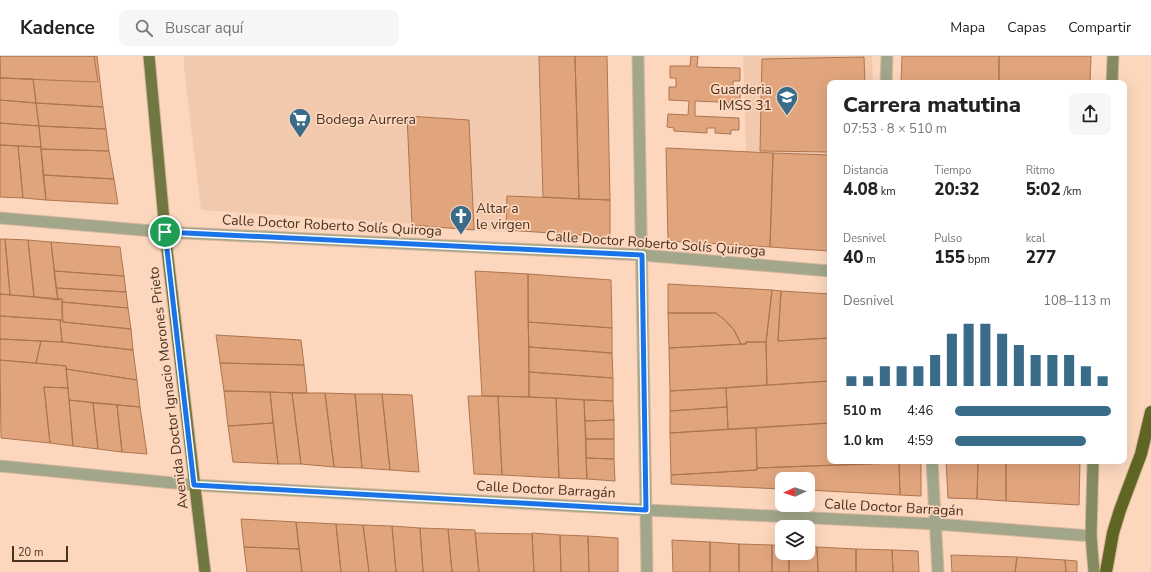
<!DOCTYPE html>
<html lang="es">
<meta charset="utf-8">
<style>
body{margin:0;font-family:"Nunito Sans",sans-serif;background:#f6f6f6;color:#222;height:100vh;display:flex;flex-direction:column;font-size:15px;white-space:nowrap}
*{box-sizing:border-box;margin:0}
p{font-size:13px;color:#767676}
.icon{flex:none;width:22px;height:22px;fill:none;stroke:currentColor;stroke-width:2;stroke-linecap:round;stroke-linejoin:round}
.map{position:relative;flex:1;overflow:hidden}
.panel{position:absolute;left:827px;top:24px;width:300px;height:384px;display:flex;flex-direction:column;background:#fff;border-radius:8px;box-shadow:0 4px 16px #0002}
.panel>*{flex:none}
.needle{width:26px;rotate:267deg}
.buttons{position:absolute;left:775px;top:416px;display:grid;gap:8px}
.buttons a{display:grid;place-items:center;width:40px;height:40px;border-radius:8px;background:#fff;box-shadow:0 4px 16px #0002;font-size:20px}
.scale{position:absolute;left:12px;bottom:10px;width:56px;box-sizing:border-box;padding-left:4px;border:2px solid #493120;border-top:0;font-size:11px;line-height:14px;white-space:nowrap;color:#493120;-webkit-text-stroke:3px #fcd7be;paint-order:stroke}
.pin{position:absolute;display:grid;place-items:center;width:34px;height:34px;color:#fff;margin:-17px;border:2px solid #fff;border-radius:50%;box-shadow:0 1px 4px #0007}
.round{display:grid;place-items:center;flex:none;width:42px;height:42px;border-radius:8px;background:#f6f6f6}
.head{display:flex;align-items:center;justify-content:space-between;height:68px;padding:0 16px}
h1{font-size:22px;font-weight:800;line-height:30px}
.stats{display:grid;grid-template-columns:repeat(3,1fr);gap:6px;height:68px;padding:4px 16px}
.stats div{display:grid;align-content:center}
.stats b{font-size:17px;font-weight:800}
.stats small{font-size:11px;font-weight:400}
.stats p{font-size:11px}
.chart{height:112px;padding:8px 16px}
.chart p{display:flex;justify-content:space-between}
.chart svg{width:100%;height:72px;margin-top:4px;stroke:#386c89;stroke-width:6}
ul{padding:0 16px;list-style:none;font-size:13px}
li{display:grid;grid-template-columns:64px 48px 1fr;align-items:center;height:30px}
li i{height:10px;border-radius:5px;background:#386c89}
header{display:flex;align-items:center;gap:24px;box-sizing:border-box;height:56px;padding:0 20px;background:#fff;border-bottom:1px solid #e0e0e0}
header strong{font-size:19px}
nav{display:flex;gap:22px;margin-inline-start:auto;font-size:14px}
.search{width:280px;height:36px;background:#f6f6f6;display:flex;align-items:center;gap:10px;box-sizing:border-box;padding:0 14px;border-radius:8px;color:#767676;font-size:15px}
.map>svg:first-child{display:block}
</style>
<header>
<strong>Kadence</strong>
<div class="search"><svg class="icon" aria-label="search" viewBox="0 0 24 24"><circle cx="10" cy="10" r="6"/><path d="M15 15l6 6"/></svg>Buscar aquí</div>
<nav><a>Mapa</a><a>Capas</a><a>Compartir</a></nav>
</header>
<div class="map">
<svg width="1151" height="516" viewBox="0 0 1151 516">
<rect width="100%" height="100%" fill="#fcd7be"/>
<path fill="#f3c9ae" d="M 184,0 L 539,0 L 543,141 L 507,140 L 506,176 L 413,171 L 412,168 L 201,154 L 184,12 Z
M 743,0 L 872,0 L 873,27 L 830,27 L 830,99 L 746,95 Z"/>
<path fill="#e1a57e" stroke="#ad754f" d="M 0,0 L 94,0 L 98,26 L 0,22 Z
M 0,0 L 97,0 L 103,51 L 36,47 L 33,23 L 0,22 Z
M 539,0 L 575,0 L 579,143 L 543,141 Z
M 575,0 L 607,0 L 610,144 L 579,143 Z
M 691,0 L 698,0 L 697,11 L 740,12 L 740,25 L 733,25 L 733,34 L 740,34 L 740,47 L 695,45 L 695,60 L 739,62 L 739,74 L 731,74 L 731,78 L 715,77 L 715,72 L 707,72 L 707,77 L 674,75 L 674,72 L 667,71 L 668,58 L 688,59 L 689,45 L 669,44 L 669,31 L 676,31 L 676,22 L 670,22 L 670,10 L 690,10 Z
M 902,0 L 999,0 L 999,27 L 901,27 Z
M 999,0 L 1091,0 L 1090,27 L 999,27 Z
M 864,1 L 865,27 L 830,27 L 830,96 L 760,95 L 762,3 Z
M 0,22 L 33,23 L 36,47 L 0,44 Z
M 0,44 L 36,47 L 39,70 L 0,67 Z
M 36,47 L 103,51 L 106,73 L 39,70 Z
M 407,60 L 469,64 L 474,174 L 412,169 Z
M 0,67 L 39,70 L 41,91 L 0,89 Z
M 39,70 L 106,73 L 109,95 L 41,93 Z
M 0,89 L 18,90 L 23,142 L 0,141 Z
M 18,90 L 41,91 L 46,144 L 23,142 Z
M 666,92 L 773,97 L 770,191 L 668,185 Z
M 41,93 L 109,95 L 114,123 L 43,119 Z
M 773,97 L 830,99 L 830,195 L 770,191 Z
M 43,119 L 114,123 L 118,148 L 46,144 Z
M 507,140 L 610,144 L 610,181 L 506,174 Z
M 0,183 L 5,183 L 10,239 L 0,238 Z
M 5,183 L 28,184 L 34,241 L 10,239 Z
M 28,184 L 51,186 L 58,244 L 34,241 Z
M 51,186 L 120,191 L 124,220 L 54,215 Z
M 54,215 L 124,220 L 126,236 L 56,232 Z
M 475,215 L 528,218 L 529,341 L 482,340 Z
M 528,218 L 611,224 L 612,272 L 528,266 Z
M 668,228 L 772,234 L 766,286 L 746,286 L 746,288 L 741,288 L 734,274 L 725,264 L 716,257 L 668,257 Z
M 56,232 L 126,236 L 128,252 L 62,246 L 62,243 L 58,244 Z
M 772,234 L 781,235 L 778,285 L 830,282 L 830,325 L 767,329 L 766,287 Z
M 781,235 L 830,238 L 830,282 L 778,285 Z
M 0,238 L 62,243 L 62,264 L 0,260 Z
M 62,246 L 128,252 L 131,273 L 63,266 Z
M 668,257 L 716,257 L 725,264 L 734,274 L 741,288 L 669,292 Z
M 0,260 L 60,264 L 62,286 L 0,283 Z
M 60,264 L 62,264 L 63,266 L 131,273 L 133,294 L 62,286 Z
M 528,266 L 612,272 L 612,297 L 529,291 Z
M 216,279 L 301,284 L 304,309 L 220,307 Z
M 0,283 L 41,285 L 36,307 L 0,304 Z
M 41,285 L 62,286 L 133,294 L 137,324 L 66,313 L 66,310 L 36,307 Z
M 746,286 L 766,286 L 767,329 L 670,335 L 669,292 L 746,288 Z
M 529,291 L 612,297 L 613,322 L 529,316 Z
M 0,304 L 66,310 L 68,332 L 44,331 L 50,387 L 1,382 Z
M 220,307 L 304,309 L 307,337 L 224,335 Z
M 66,313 L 137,324 L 140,351 L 69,344 Z
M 529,316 L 613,322 L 613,345 L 529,341 Z
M 830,325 L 830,367 L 728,373 L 726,332 Z
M 44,331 L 68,332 L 73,390 L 50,387 Z
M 726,332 L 727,351 L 670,355 L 670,335 Z
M 224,335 L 270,336 L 273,367 L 228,370 Z
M 270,336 L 292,337 L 301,408 L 278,408 Z
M 292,337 L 325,337 L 334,411 L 301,408 Z
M 325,337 L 355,338 L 362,412 L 334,411 Z
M 355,338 L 382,338 L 390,414 L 362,412 Z
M 382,338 L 412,339 L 419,416 L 390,414 Z
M 468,340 L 498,340 L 502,419 L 474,418 Z
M 498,340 L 556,342 L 559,422 L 502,419 Z
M 556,342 L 584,344 L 587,423 L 559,422 Z
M 69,344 L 93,347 L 98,393 L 73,390 Z
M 584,344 L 613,345 L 614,364 L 585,365 Z
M 93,347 L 117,349 L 122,396 L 98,393 Z
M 117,349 L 140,351 L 147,398 L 122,396 Z
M 727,351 L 728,373 L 670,377 L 670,355 Z
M 614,364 L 614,383 L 586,383 L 585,365 Z
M 273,367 L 278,408 L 233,406 L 228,370 Z
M 830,367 L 830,405 L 913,406 L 757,412 L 756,372 Z
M 756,372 L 757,414 L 671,419 L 670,377 Z
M 586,383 L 614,383 L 614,403 L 586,402 Z
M 586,402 L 614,403 L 615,425 L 587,423 Z
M 946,405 L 978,405 L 977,443 L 948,442 Z
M 978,405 L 1006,405 L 1006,445 L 977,443 Z
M 1006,405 L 1080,405 L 1079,449 L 1006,445 Z
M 921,406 L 921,440 L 900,439 L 899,407 Z
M 899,407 L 900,439 L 808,434 L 808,423 L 782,423 L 782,433 L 671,428 L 671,419 L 757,414 L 757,412 Z
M 241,463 L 296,466 L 299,493 L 244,491 Z
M 296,466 L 336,468 L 341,516 L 302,516 Z
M 336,468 L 363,469 L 369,516 L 341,516 Z
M 363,469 L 392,470 L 396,516 L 369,516 Z
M 392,470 L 420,472 L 423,516 L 396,516 Z
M 420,472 L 448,473 L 452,516 L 423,516 Z
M 448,473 L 475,474 L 479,516 L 452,516 Z
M 475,477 L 532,478 L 534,516 L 479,516 Z
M 532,477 L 560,479 L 561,516 L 534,516 Z
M 560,479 L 588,480 L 589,516 L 561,516 Z
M 588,480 L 618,482 L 618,516 L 589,516 Z
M 672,484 L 710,486 L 710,516 L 673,516 Z
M 710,486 L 739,488 L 739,516 L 710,516 Z
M 739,488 L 772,489 L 772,516 L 739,516 Z
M 772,489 L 782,490 L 782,497 L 789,497 L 789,516 L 772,516 Z
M 244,491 L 299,493 L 302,516 L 247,516 Z
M 808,491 L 817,491 L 818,516 L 789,516 L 789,497 L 808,497 Z
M 817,491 L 856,493 L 856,516 L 818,516 Z
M 856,493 L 892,494 L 893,516 L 856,516 Z
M 892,494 L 918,495 L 919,516 L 893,516 Z
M 951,499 L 1017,501 L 1015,516 L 952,516 Z
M 1017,501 L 1065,504 L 1066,516 L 1015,516 Z
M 1065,504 L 1077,505 L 1077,516 L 1066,516 Z"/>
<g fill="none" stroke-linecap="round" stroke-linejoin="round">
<g stroke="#d8b69e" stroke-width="13">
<path id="minor" d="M 638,0 L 647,516
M 886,27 L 887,0
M 0,162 L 165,176 L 642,199 L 830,215
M 932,405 L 938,516
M 0,410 L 194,429 L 646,454 L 936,468 L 1091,480"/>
</g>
<g stroke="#d8b69e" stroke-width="13">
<path id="secondary" d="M 1112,27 L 1113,0
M 1093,405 L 1091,480 L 1094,516"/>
</g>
<g stroke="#d8b69e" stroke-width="13">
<path id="primary" d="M 149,0 L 165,176 L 205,516"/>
</g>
<g stroke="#d8b69e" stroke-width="14">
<path id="motorway" d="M 1106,516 L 1113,477 L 1120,454 L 1141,398 L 1151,356"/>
</g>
<use href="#minor" stroke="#a2a78b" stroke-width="11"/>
<use href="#secondary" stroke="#858b61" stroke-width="11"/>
<use href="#primary" stroke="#707741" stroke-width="11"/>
<use href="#motorway" stroke="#5f6523" stroke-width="12"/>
</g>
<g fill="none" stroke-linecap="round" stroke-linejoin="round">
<g stroke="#fff" stroke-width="8">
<path id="route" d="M 165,176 L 642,199 L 646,454 L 194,429 Z"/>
</g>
<use href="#route" stroke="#1a73e8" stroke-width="5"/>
</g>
<defs>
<g id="school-pin" transform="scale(1.15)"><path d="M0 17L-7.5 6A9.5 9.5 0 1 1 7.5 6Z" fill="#386c89" stroke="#fcd7be"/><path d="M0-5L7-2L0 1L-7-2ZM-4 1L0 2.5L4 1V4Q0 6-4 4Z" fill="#fff"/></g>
<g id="supermarket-pin" transform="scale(1.15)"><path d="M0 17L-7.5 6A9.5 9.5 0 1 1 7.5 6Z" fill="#386c89" stroke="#fcd7be"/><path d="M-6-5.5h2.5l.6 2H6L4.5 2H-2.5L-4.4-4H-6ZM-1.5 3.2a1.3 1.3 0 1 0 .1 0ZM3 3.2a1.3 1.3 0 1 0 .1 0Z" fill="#fff"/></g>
<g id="church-pin" transform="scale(1.15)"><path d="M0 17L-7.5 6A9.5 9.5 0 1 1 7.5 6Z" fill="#386c89" stroke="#fcd7be"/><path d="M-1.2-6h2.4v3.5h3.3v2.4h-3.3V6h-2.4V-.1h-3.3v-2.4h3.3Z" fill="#fff"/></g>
</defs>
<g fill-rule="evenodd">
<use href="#school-pin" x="787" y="41"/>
<use href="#supermarket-pin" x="300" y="63"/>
<use href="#church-pin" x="461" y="160"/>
</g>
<g text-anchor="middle" stroke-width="3.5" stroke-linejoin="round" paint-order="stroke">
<g font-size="14" fill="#493120" stroke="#fcd7be" text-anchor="start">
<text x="772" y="38" text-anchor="end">Guarderia<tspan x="772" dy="16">IMSS 31</tspan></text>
<text x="316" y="68">Bodega Aurrera</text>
<text x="476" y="157">Altar a<tspan x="476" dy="16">le virgen</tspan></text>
</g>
<g font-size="14" fill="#493120" stroke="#fcd7be">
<text transform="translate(332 169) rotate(3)" y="5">Calle Doctor Roberto Solís Quiroga</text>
<text transform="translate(656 187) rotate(4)" y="5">Calle Doctor Roberto Solís Quiroga</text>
<text transform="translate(168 332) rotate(-97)" y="5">Avenida Doctor Ignacio Morones Prieto</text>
<text transform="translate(546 433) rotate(3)" y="5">Calle Doctor Barragán</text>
<text transform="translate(894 451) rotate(3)" y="5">Calle Doctor Barragán</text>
</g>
</g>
</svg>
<div class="buttons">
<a><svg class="needle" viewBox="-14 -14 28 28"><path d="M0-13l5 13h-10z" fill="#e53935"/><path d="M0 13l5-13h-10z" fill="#767676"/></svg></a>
<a><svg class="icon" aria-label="layers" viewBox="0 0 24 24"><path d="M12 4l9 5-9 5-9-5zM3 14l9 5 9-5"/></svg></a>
</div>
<div class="scale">20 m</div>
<div class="pin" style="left:165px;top:176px;background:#1e9e55"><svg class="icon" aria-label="arrive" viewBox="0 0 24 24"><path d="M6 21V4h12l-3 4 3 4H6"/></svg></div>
<section class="panel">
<div class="head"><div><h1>Carrera matutina</h1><p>07:53 · 8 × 510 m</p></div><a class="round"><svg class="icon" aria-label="share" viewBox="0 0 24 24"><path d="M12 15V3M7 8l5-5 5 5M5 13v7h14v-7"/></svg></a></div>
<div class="stats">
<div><p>Distancia</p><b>4.08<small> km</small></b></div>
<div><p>Tiempo</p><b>20:32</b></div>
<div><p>Ritmo</p><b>5:02<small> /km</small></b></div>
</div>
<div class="stats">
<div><p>Desnivel</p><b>40<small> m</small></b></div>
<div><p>Pulso</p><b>155<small> bpm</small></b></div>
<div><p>kcal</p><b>277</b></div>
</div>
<div class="chart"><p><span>Desnivel</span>108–113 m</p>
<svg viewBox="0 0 160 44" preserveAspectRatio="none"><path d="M5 44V38M15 44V38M25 44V32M35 44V32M45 44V32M55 44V25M65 44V12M75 44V6M85 44V6M95 44V12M105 44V19M115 44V25M125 44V25M135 44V25M145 44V32M155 44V38"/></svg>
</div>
<ul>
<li><b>510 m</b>4:46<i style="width:100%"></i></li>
<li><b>1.0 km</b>4:59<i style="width:84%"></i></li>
</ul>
</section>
</div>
